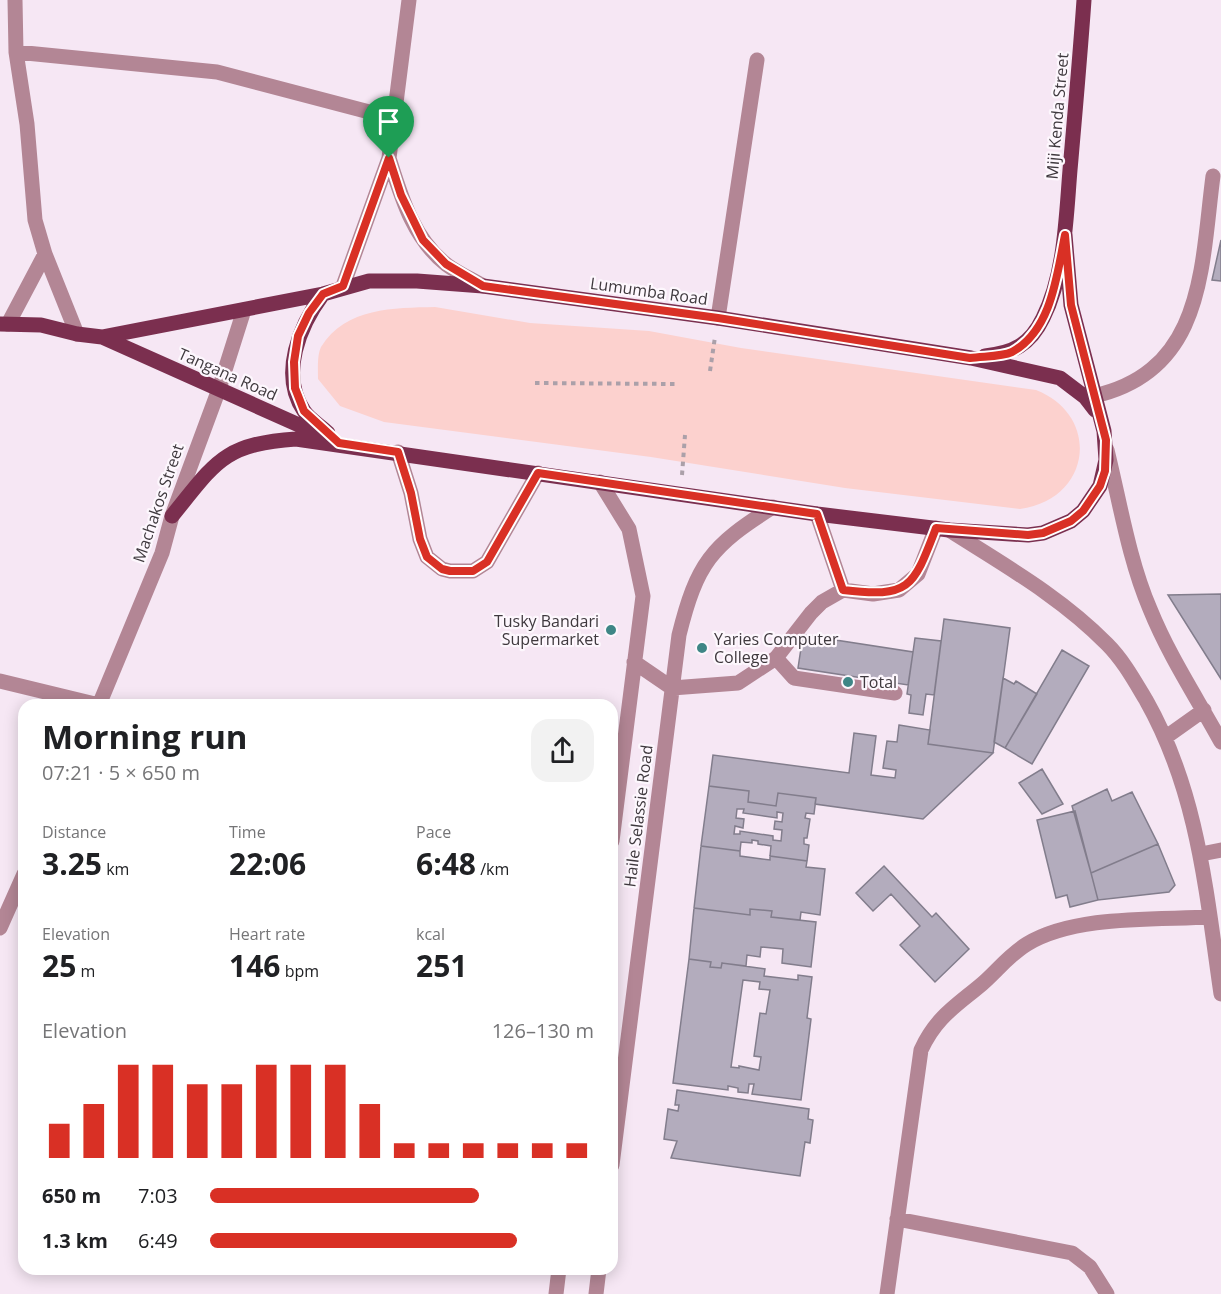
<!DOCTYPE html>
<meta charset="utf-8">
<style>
body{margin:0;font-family:"Open Sans",sans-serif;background:#f2f2f2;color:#202124;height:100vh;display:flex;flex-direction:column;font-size:22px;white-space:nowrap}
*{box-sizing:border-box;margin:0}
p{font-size:20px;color:#757577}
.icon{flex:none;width:33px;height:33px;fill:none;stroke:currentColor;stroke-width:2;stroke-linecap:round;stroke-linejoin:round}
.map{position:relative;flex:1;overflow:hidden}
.side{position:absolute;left:18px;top:699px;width:600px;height:576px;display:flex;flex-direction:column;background:#fff;border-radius:18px;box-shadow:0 3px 15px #0003}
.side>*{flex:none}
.pin{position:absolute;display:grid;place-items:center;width:51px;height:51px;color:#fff;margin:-62px -26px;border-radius:50% 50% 50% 0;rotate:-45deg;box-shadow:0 0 6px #0007}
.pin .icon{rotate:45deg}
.round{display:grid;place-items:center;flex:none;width:63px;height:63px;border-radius:18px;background:#f2f2f2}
.overview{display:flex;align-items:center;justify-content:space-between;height:102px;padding:0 24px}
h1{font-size:33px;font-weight:700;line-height:45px}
.figures{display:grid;grid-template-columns:repeat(3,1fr);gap:9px;height:102px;padding:6px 24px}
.figures div{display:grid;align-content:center}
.figures b{font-size:30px;font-weight:700}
.figures small{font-size:16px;font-weight:400}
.figures p{font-size:16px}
.chart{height:168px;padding:12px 24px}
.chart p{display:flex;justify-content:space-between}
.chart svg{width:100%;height:108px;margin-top:6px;stroke:#d93025;stroke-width:6}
ul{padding:0 24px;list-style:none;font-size:20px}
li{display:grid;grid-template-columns:96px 72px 1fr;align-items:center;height:45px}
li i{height:15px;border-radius:8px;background:#d93025}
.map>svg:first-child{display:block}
</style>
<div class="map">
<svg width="1221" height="1294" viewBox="0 0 1221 1294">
<rect width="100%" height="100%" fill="#f6e7f4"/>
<path fill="#fcd1ce" d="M 435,307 L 530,323 L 649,331 L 741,348 L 1036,390 C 1102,416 1091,500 1020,509 L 845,488 L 651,457 L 384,422 L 340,406 L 318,379 C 318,370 317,355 321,347 C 346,307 394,308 435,307 Z"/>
<path fill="#b3acbd" stroke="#827d8c" stroke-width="1.5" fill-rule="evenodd" d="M 1221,240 L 1221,281 L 1212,280 Z
M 1221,594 L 1221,679 L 1168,595 Z
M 944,619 L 1010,628 L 993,753 L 928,744 Z
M 803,635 L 913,652 L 908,685 L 798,668 Z
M 915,638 L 941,641 L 934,695 L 926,694 L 923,715 L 909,713 L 911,695 L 907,694 Z
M 1062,650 L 1089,666 L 1032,764 L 1005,748 Z
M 1003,678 L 1014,684 L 1016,681 L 1037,694 L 1005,748 L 994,742 Z
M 899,725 L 930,730 L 928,744 L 993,753 L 923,819 L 815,804 L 816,798 L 778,793 L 776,806 L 748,802 L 749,791 L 709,786 L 713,755 L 849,773 L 854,733 L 876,736 L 871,775 L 895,778 L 896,770 L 883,768 L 887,741 L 897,742 Z
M 1042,769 L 1063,804 L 1042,814 L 1019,783 Z
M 709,786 L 749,791 L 748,802 L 776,806 L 778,793 L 816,798 L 814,814 L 806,813 L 805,818 L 810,819 L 807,838 L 804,838 L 804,844 L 809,845 L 807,861 L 770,856 L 771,846 L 758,844 L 758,841 L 752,840 L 752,843 L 741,842 L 740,851 L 701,846 ZM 737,809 L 744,809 L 743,813 L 777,818 L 777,812 L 783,813 L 782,822 L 775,821 L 774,829 L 782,830 L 781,841 L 773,840 L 773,836 L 740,831 L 740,834 L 734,834 L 735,826 L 743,828 L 744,819 L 736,818 Z
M 1107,789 L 1112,801 L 1132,792 L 1158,844 L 1091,873 L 1072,806 Z
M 1075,811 L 1098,900 L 1070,907 L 1067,895 L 1056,898 L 1037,820 Z
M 1158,844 L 1175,885 L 1169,892 L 1098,900 L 1091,873 Z
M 701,846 L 740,851 L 740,856 L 770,860 L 770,856 L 807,861 L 806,867 L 825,869 L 820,915 L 801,912 L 800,920 L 771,917 L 772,911 L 750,909 L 750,915 L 694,908 Z
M 884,866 L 932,917 L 936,913 L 969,949 L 935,982 L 900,945 L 920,926 L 891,894 L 873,911 L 856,893 Z
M 694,908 L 750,915 L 750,909 L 772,911 L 771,917 L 816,922 L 811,967 L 782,963 L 783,949 L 761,947 L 760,957 L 747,955 L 746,966 L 722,963 L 721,968 L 710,967 L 711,962 L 689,959 Z
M 689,959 L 711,962 L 710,967 L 721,968 L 722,963 L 765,969 L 764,976 L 798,980 L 798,975 L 812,977 L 807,1018 L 811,1019 L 801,1100 L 752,1094 L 754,1084 L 749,1084 L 748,1093 L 738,1092 L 738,1088 L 728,1086 L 728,1090 L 673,1083 ZM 743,980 L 760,982 L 759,989 L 770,990 L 766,1014 L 760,1013 L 754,1056 L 761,1057 L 759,1070 L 739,1066 L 739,1068 L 731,1067 Z
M 677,1090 L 809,1109 L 808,1119 L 813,1120 L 810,1143 L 805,1142 L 800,1176 L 671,1158 L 677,1141 L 664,1139 L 668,1109 L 678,1111 L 679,1105 L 675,1105 Z"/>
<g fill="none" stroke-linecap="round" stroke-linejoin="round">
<path stroke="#aba0a9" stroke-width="4" stroke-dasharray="4.5 4.5" stroke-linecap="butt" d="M 710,371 L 715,337
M 535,383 L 677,384
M 682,475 L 685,435"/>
<path stroke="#b38695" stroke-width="15" d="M 15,0 L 16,52 L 27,124 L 35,220 L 45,254 L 77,334
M 16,52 L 217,72 L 396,119
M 389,158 C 401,196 413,239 447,265 C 458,273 471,279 483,286
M 343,286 L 389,158 L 409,0
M 718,318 L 757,60
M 8,324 L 45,254
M 1094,396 C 1205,371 1201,267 1213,176
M 1107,450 C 1120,503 1129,560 1150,609 C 1169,656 1197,698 1221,742
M 398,452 L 411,493 L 420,539 L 427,557 L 442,569 L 450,571 L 473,571 L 487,562 L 538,473
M 600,482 L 629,529 L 643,596 L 612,841
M 817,514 L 843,590
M 949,530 C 1004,565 1061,597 1107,644 C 1123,660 1134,680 1146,700 C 1198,792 1206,891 1221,994
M 776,658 L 794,678 L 895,693
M 634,662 L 672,688 L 738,683 L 776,658 L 811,613 L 822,602 L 843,590 L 873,594 L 899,590 L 918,574 L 936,528
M 0,681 L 99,705
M 99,705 L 162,553 L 172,516 L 219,389 L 244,310
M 1166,737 L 1204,710
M 1201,854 L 1221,850
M 0,928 L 24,874
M 612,1165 L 679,635 C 697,563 711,546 773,507
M 897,1219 L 1072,1253 L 1090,1267 L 1107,1294
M 556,1294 L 559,1269
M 596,1294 L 599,1269
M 887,1294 L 921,1050 C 936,1017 956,1006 982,984 C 997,971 1009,955 1027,944 C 1075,915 1154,920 1210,917"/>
<path stroke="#7b2f4f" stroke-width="15" d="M 323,294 C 300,325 279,374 304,411 C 309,419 321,426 328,433
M 0,324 L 41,325 L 77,334 L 102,337 L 328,438
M 102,337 L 323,294 L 369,281 L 417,281 L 483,286 L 718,318 L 971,358 L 1060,378 L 1085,397 L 1095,410
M 985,356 C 1013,353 1030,345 1043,318 C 1065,274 1066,218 1070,170 C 1075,113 1080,57 1084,0
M 172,516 C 216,462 223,444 296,439 L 817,514 L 949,530 L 1028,535 L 1043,533 L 1071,521 L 1083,511 L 1100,486 L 1106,460 L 1104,431 L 1071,305 L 1065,235"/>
</g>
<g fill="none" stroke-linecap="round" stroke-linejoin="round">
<g stroke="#fff" stroke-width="12">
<path id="route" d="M 389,158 L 401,195 L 423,240 L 446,264 L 483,286 L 718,318 L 970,358 C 983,356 1001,357 1012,352 C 1052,330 1057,274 1065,235 L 1071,305 L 1106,440 L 1105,471 L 1100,486 L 1083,511 L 1071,521 L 1043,533 L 1028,535 L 936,528 C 913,588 910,598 843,590 L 817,514 L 538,473 L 487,562 L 473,571 L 450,571 L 442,569 L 427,557 L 420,539 L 411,493 L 398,452 L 339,443 L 304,411 L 295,388 L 294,362 L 298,336 L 309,313 L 323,294 L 343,286 Z"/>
</g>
<use href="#route" stroke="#d93025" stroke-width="8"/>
</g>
<g fill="#3e8686" stroke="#fdf7fd" stroke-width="2">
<circle cx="611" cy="630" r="6"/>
<circle cx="702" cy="648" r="6"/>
<circle cx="848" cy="682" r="6"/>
</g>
<g text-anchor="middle" stroke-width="4.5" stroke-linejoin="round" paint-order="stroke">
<g font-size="16" fill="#3f393e" stroke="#fdf7fd">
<text transform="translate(1057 116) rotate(-85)" y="6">Miji Kenda Street</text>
<text transform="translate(649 291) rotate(8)" y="6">Lumumba Road</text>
<text transform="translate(228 374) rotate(24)" y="6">Tangana Road</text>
<text transform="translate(158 503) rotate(-71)" y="6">Machakos Street</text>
<text transform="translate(638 816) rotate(-83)" y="6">Haile Selassie Road</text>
</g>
<g font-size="16" fill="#3f393e" stroke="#fdf7fd" text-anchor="start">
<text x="599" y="627" text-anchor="end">Tusky Bandari<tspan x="599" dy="18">Supermarket</tspan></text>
<text x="714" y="645">Yaries Computer<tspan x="714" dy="18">College</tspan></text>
<text x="860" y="688">Total</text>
</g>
</g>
</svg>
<div class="pin" style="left:389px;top:158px;background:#1e9e55"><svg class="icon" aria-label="arrive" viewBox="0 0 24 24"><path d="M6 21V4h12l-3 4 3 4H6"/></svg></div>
<section class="side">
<div class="overview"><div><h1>Morning run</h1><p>07:21 · 5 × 650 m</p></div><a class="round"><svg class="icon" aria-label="share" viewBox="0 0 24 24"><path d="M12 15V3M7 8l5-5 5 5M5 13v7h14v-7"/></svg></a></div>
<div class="figures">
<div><p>Distance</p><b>3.25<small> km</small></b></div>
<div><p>Time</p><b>22:06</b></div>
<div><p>Pace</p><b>6:48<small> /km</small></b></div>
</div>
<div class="figures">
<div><p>Elevation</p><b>25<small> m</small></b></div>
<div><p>Heart rate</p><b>146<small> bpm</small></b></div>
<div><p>kcal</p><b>251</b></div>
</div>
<div class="chart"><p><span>Elevation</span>126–130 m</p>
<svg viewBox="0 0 160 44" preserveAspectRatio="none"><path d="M5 44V30M15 44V22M25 44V6M35 44V6M45 44V14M55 44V14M65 44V6M75 44V6M85 44V6M95 44V22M105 44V38M115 44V38M125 44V38M135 44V38M145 44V38M155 44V38"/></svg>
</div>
<ul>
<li><b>650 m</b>7:03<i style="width:70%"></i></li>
<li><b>1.3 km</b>6:49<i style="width:80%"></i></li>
</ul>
</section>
</div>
